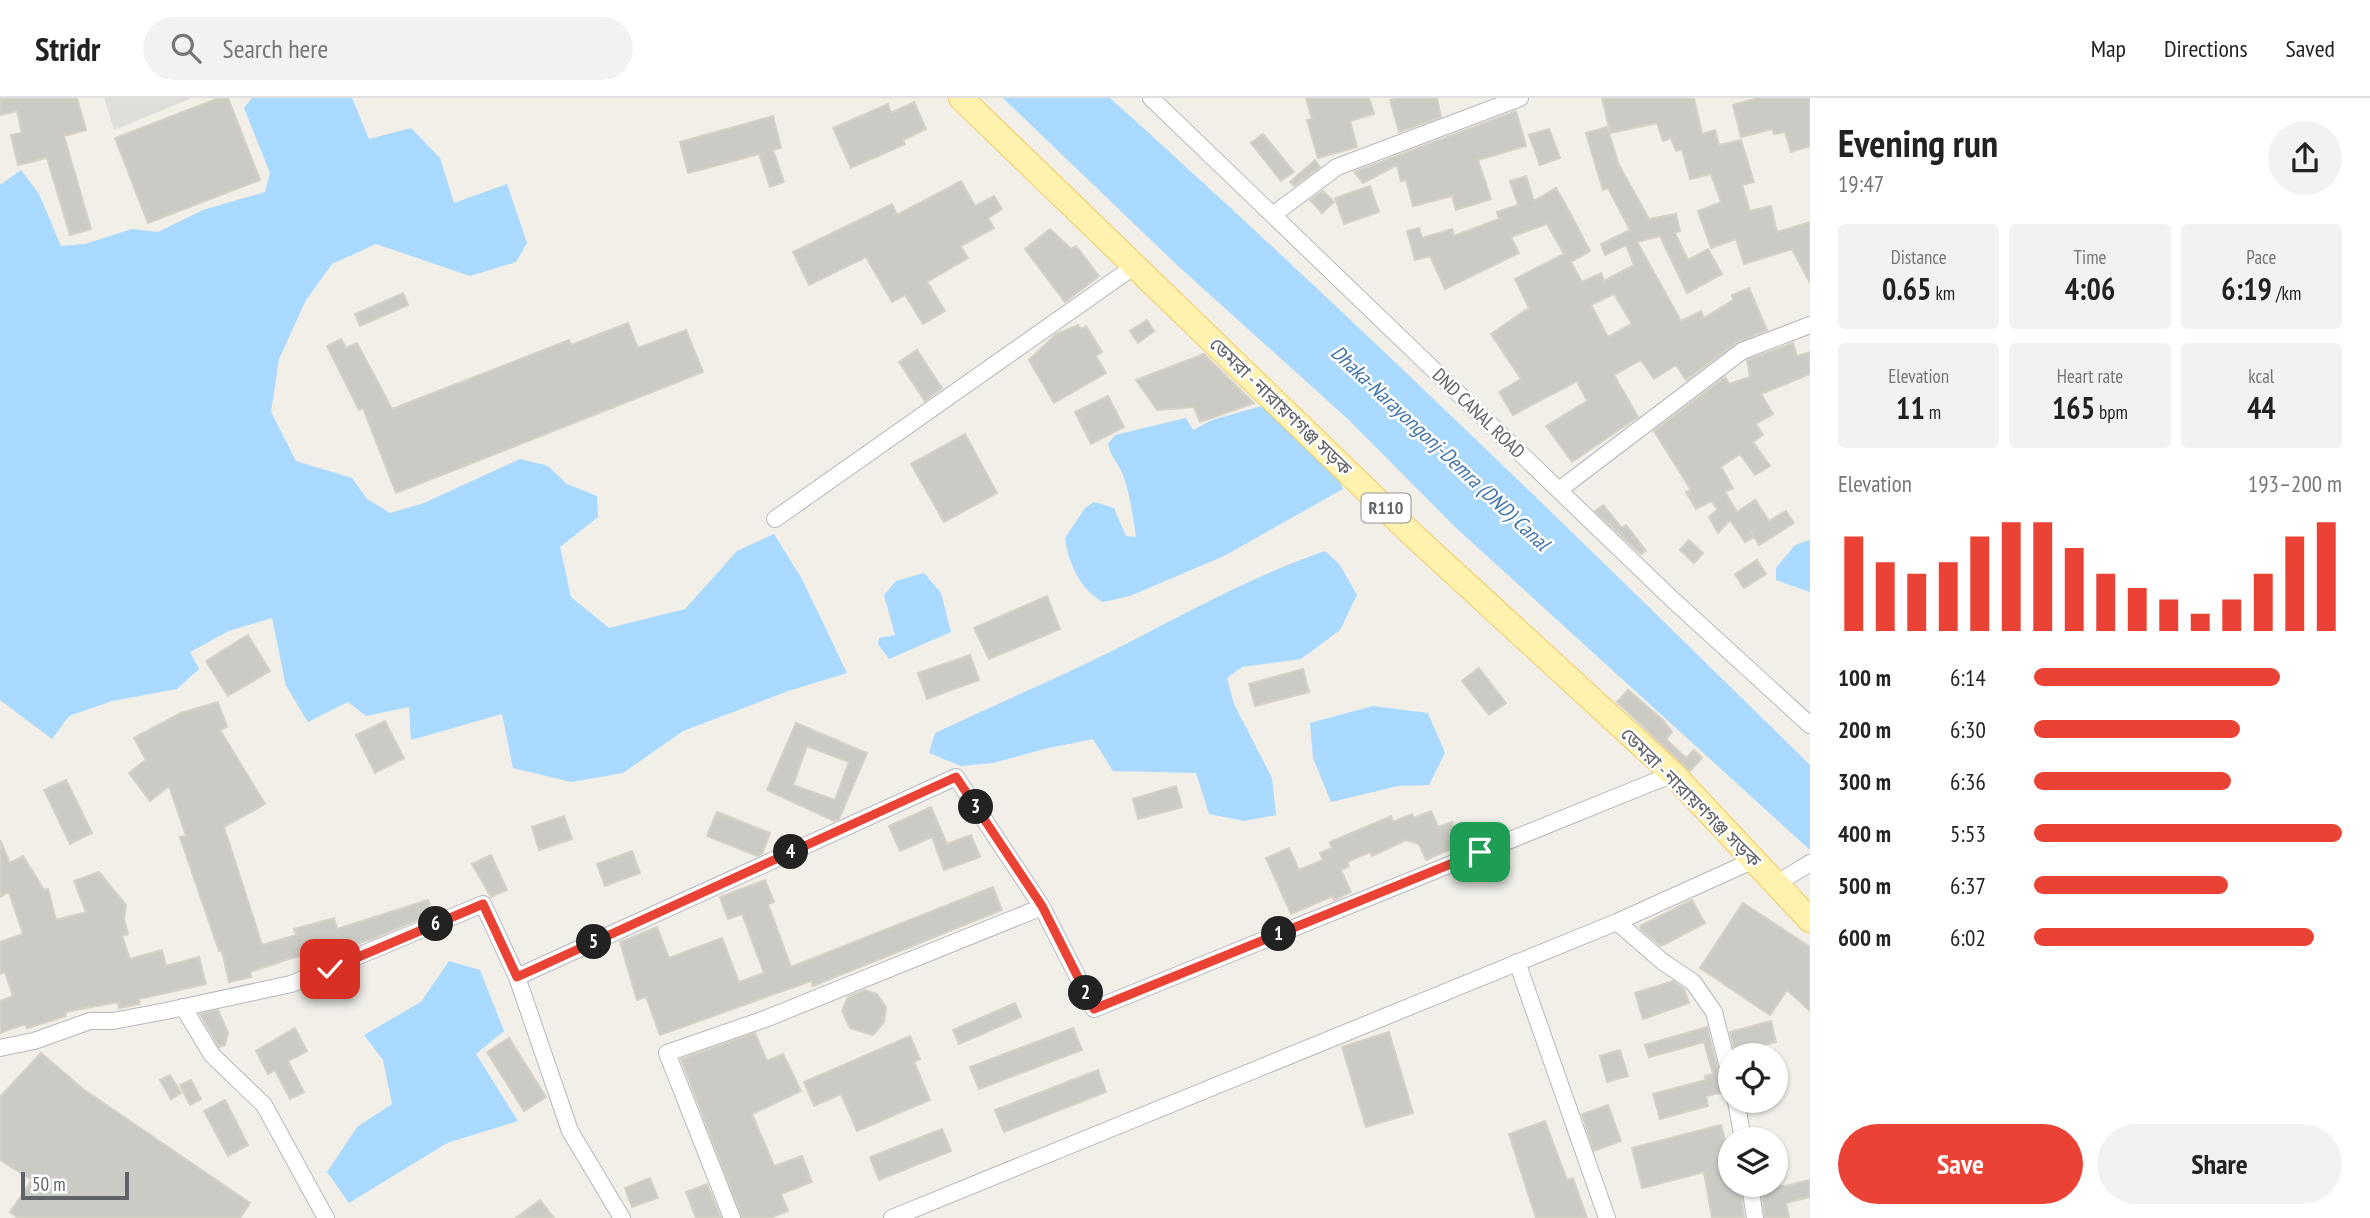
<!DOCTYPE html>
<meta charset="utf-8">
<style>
body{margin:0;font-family:"PT Sans Narrow","Noto Sans Bengali",sans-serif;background:#f2f2f2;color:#222;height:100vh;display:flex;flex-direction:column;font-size:26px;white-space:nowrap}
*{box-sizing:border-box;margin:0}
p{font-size:23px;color:#767676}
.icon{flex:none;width:38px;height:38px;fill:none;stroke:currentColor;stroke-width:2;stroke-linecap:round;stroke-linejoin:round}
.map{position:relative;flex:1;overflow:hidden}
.panel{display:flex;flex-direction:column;background:#fff;width:560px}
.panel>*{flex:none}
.fabs{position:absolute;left:1718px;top:945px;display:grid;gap:14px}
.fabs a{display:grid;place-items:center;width:70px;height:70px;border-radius:50%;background:#fff;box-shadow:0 2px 5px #0004;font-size:35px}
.scale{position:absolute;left:21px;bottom:18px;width:108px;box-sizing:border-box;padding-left:7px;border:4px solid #5f6368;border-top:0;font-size:19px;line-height:24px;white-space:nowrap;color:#5f6368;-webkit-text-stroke:5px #fff;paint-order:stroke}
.pin{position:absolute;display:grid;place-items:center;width:60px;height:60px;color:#fff;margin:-30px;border-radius:14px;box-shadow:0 4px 10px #0006}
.km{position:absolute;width:35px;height:35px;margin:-18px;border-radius:50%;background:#222;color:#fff;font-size:19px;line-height:35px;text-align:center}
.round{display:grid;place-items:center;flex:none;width:74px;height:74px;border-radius:37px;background:#f2f2f2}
.overview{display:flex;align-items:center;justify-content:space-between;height:119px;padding:0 28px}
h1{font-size:38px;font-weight:700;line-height:52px}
.stats{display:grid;grid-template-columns:repeat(3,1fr);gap:10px;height:119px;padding:7px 28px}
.stats div{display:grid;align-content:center;border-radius:7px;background:#f2f2f2;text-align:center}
.stats b{font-size:30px;font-weight:700}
.stats small{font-size:19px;font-weight:400}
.stats p{font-size:19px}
.chart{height:196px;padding:14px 28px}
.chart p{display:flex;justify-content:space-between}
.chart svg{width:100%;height:126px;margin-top:7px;stroke:#ea4335;stroke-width:6}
.action{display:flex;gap:14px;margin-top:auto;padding:14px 28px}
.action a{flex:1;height:80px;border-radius:42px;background:#ea4335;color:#fff;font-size:28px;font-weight:700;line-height:80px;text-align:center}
.action a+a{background:#f2f2f2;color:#222}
ul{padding:0 28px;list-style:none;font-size:23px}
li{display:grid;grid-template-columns:112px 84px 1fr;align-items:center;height:52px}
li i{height:18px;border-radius:9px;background:#ea4335}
header{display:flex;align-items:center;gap:42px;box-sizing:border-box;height:98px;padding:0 35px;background:#fff;border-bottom:2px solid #e0e0e0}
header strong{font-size:33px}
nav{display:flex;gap:38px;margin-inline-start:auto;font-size:24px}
.search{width:490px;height:63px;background:#f2f2f2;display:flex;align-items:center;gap:18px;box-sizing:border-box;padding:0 24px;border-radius:38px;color:#767676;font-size:26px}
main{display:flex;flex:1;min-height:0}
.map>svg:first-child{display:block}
</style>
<header>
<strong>Stridr</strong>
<div class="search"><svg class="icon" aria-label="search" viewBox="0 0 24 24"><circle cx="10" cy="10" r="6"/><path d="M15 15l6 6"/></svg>Search here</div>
<nav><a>Map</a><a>Directions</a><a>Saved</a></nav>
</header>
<main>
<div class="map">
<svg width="1810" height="1120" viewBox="0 0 1810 1120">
<rect width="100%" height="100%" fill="#f1efe8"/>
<path fill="#e0deda" d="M 104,0 L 192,0 L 114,32 Z"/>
<path fill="#aadaff" d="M 252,0 L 352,0 L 369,41 L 411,30 L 440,60 L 454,105 L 507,86 L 527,145 L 516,164 L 470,178 L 376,146 L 332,166 L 306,202 L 279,261 L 271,314 L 296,363 L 352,380 L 367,401 L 390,415 L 424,405 L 520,361 L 548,368 L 567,386 L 597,398 L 598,419 L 560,449 L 571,499 L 609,530 L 685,511 L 737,453 L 774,436 L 802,481 L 847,575 L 788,593 L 683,633 L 623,675 L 571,684 L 513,670 L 502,616 L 411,642 L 409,609 L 366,618 L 348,604 L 308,624 L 286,588 L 272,520 L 229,533 L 190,554 L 199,571 L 177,591 L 112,603 L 69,618 L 52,641 L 0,602 L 0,87 L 21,72 L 39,96 L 61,148 L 85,146 L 132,131 L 158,134 L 203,112 L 265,94 L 270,75 L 244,10 Z
M 1003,0 L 1110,0 C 1350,216 1580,441 1810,667 L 1810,752 L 1454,428 L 1350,323 L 1177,167 Z
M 1262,308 L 1340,383 L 1343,391 L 1224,458 L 1130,498 L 1103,504 C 1080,492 1068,464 1065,440 L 1085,410 L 1094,404 L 1114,410 L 1126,438 L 1136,439 C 1133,418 1130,397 1123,377 C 1119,366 1110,358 1108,346 L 1115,337 L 1186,320 L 1193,332 L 1212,322 Z
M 1810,442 L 1810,494 L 1776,482 L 1776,470 L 1795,447 Z
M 1325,453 L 1340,467 L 1357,497 L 1340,532 L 1301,561 L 1242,569 L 1227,580 L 1234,606 L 1272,680 L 1276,717 L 1244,723 L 1209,716 L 1196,675 L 1113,673 L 1093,641 L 1044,651 L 993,665 L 961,668 L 929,655 L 935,635 C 996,606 1058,580 1118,550 C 1187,515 1252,478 1325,453 Z
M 924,475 L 941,495 L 951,534 L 889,561 L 878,546 L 879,540 L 895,537 L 884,497 L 896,483 Z
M 1373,608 L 1428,615 L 1445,655 L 1429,687 L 1398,688 L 1331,704 L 1313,660 L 1310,625 Z
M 449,863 L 480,872 L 504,933 L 476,956 L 518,1023 L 447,1045 L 349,1105 L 327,1074 L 357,1029 L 392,1006 L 383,962 L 364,937 L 421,904 Z"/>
<path fill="#cccac5" stroke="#d6d1c6" stroke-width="2" fill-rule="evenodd" d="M 0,0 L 77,0 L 86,32 L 64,38 L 91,131 L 70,137 L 47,60 L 18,67 L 11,37 L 22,35 L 17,13 L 0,17 Z
M 219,0 L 228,0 L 260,82 L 148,125 L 115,40 Z
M 1306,0 L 1369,0 L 1374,16 L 1350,23 L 1357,49 L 1318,60 L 1307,22 L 1312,21 Z
M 1397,0 L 1437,0 L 1441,19 L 1399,34 L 1390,2 Z
M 1602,0 L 1694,0 L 1702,36 L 1715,32 L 1719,47 L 1741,42 L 1754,84 L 1742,87 L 1750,113 L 1771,108 L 1777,134 L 1810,124 L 1810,185 L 1792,151 L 1744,166 L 1736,141 L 1711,150 L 1698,113 L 1721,104 L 1711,76 L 1690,81 L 1682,51 L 1676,53 L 1671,40 L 1663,43 L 1657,25 L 1610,35 Z
M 1758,0 L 1810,0 L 1810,48 L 1791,54 L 1785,34 L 1774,36 L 1772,31 L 1741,39 L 1733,7 Z
M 914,4 L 926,31 L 903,42 L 905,46 L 851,70 L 833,30 L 888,6 L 891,15 Z
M 1516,13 L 1526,48 L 1478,62 L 1491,101 L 1456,112 L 1452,98 L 1413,108 L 1406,82 L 1401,83 L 1397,67 L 1363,85 L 1354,74 Z
M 773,18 L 781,50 L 773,52 L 784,84 L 770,89 L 759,56 L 688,75 L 680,44 Z
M 1607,29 L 1619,67 L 1649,121 L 1676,116 L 1680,133 L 1675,135 L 1688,162 L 1708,151 L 1722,176 L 1687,195 L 1660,138 L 1637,144 L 1681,223 L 1701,213 L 1704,220 L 1733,202 L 1732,197 L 1749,190 L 1767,232 L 1736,245 L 1686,282 L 1676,267 L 1654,281 L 1641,262 L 1614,277 L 1638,319 L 1572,364 L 1546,328 L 1587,303 L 1577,283 L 1513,317 L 1499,294 L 1521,281 L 1491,236 L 1529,210 L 1515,181 L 1564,156 L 1547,126 L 1511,139 L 1519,155 L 1445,191 L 1430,158 L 1415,162 L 1407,133 L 1419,130 L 1422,140 L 1452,131 L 1454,138 L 1499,121 L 1497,114 L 1518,107 L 1510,83 L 1526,78 L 1534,103 L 1556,90 L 1568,111 L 1590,153 L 1571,164 L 1582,184 L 1601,175 L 1604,183 L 1634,167 L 1626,147 L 1605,157 L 1601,146 L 1630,132 L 1608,90 L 1603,92 L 1586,35 ZM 1614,196 L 1632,226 L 1608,239 L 1591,207 Z
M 1549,31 L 1560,60 L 1540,67 L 1529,37 Z
M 1263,36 L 1294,74 L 1281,83 L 1251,45 Z
M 1315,62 L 1320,69 L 1294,88 L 1290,84 Z
M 961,83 L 975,108 L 994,98 L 1002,111 L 988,120 L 994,130 L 961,148 L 968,160 L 927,184 L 945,213 L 923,226 L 905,197 L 892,204 L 866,159 L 809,187 L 793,154 L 892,106 L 897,117 Z
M 1370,88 L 1379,114 L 1344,126 L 1335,100 Z
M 1323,93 L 1334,104 L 1322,115 L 1310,102 Z
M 1050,131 L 1071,151 L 1076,148 L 1099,178 L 1065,204 L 1025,151 Z
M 403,195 L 408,207 L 360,228 L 355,216 Z
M 1147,222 L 1154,233 L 1138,245 L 1130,233 Z
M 628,225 L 638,250 L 686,232 L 703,274 L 396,395 L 363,310 L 359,312 L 327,248 L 341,241 L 346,250 L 357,245 L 392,311 L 569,242 L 571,247 Z
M 1078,227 L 1081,231 L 1086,228 L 1102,254 L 1096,258 L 1106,275 L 1054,305 L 1029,262 L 1056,236 Z
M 1793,245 L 1797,258 L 1810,254 L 1810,276 L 1761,296 L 1773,316 L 1756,326 L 1763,337 L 1753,344 L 1770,368 L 1755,377 L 1740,356 L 1721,369 L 1733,390 L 1725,394 L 1737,414 L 1755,402 L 1769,423 L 1786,413 L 1794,425 L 1759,447 L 1750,432 L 1754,439 L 1745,444 L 1730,422 L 1718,435 L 1709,419 L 1718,411 L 1711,403 L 1696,411 L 1686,394 L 1691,392 L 1654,333 L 1725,279 L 1729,286 L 1750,279 L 1747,262 Z
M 917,252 L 942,290 L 925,303 L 899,264 Z
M 1204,256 L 1254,305 L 1200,324 L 1194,309 L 1157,312 L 1136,282 Z
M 1108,298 L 1124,329 L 1091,346 L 1075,314 Z
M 965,336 L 997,395 L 944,424 L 911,366 Z
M 1603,407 L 1622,430 L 1626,427 L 1646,453 L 1641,456 L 1595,413 Z
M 1689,442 L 1703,455 L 1694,465 L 1680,452 Z
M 1757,462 L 1766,476 L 1744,490 L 1735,476 Z
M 1047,498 L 1060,531 L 989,561 L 974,530 Z
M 248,537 L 270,573 L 228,598 L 206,563 Z
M 970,557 L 979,582 L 927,601 L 918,575 Z
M 1479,570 L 1506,605 L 1489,617 L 1462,583 Z
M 1303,571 L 1309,594 L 1255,608 L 1249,586 Z
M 1628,592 L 1663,622 L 1672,634 L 1666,641 L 1686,660 L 1694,652 L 1702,660 L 1690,673 L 1617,604 Z
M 218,604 L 227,629 L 220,632 L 265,706 L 224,729 L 262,847 L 296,837 L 294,831 L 334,820 L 337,831 L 428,802 L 433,815 L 372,841 L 355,846 L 354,842 L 292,860 L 250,874 L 251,879 L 229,884 L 222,853 L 219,853 L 180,739 L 186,738 L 169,688 L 150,703 L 129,675 L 146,662 L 134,640 L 181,615 Z
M 385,623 L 404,660 L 375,675 L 356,637 Z
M 796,625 L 867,655 L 839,721 L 834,723 L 767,692 ZM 807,648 L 849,664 L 835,702 L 793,687 Z
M 66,682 L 92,735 L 70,746 L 44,692 Z
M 1176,688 L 1182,709 L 1138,721 L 1133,701 Z
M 931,709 L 947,746 L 971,737 L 980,759 L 944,772 L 932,739 L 900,753 L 889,728 Z
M 1431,713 L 1438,729 L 1452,724 L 1462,746 L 1426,762 L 1419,746 L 1406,742 L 1372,758 L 1370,754 L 1347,764 L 1349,768 L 1341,772 L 1351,794 L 1334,802 L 1333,798 L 1291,816 L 1266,760 L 1289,750 L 1299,772 L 1323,762 L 1320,755 L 1332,750 L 1330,744 L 1391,718 L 1393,724 L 1412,716 L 1414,720 Z
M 717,714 L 770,735 L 762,756 L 757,758 L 707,738 Z
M 564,718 L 572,741 L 539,752 L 532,729 Z
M 0,742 L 10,765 L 23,758 L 44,792 L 48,791 L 56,822 L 86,814 L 74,783 L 99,774 L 126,807 L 124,820 L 128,836 L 122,838 L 130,861 L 162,852 L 166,868 L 199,859 L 206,886 L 139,901 L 140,906 L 119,910 L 118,904 L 65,914 L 66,918 L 27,930 L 25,926 L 0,935 L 0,903 L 13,898 L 5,874 L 0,876 L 0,844 L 23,836 L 9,794 L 0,799 Z
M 632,753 L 640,775 L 605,788 L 597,766 Z
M 491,757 L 507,792 L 491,799 L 472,766 Z
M 765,782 L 774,804 L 768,806 L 791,869 L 993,789 L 1002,812 L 813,888 L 811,883 L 660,937 L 646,899 L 637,902 L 620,844 L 657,829 L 669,860 L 722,840 L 739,884 L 764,875 L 742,816 L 728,821 L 720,799 Z
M 1692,802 L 1705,825 L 1661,848 L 1642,832 L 1640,828 Z
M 1743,805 L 1810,849 L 1810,913 L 1787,892 L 1770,917 L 1700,870 Z
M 1673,883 L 1684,891 L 1689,905 L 1643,921 L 1635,895 Z
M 865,892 L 877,896 L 886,909 L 884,924 L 873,937 L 850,930 L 842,913 L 848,899 Z
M 1015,905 L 1021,919 L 959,946 L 953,932 Z
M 218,912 L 228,935 L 225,947 L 219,949 L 200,916 Z
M 1771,923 L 1776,944 L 1735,955 L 1730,934 Z
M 1707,929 L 1721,984 L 1728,993 L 1706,998 L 1708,1008 L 1660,1021 L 1653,996 L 1706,982 L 1705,978 L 1713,976 L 1704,944 L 1649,959 L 1645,947 Z
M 295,930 L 307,953 L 288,963 L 304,994 L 290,1001 L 275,972 L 268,976 L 256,953 Z
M 1073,930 L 1082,952 L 979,991 L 970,969 Z
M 1389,934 L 1413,1015 L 1366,1029 L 1342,949 Z
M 755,935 L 767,963 L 783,956 L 801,993 L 752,1016 L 774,1068 L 802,1058 L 812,1084 L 781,1096 L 788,1113 L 770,1120 L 742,1120 L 681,961 Z
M 910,938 L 920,961 L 914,964 L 930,1002 L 857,1033 L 841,996 L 814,1008 L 804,984 Z
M 509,940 L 546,999 L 524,1013 L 487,954 Z
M 1620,952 L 1628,978 L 1607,984 L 1600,958 Z
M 41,955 L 83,991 L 250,1105 L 240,1120 L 18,1120 L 10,1114 L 32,1082 L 0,1062 L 0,999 Z
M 1098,972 L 1106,994 L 1004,1034 L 995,1012 Z
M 170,977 L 181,995 L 171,1001 L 160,982 Z
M 191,982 L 201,1001 L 190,1007 L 180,987 Z
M 225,1002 L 248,1047 L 228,1058 L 204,1013 Z
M 1608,1007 L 1621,1043 L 1594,1053 L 1582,1016 Z
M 1545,1023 L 1567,1082 L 1573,1080 L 1587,1120 L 1536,1120 L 1509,1036 Z
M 1721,1027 L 1731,1065 L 1731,1087 L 1740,1087 L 1744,1120 L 1712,1120 L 1704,1074 L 1642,1090 L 1632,1050 Z
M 942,1031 L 951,1053 L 879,1082 L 870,1059 Z
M 650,1080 L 658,1100 L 632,1109 L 625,1090 Z
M 1810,1082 L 1810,1099 L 1786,1105 L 1789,1120 L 1765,1120 L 1761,1087 L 1785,1088 Z
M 707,1086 L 721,1120 L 696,1120 L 686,1094 Z
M 540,1102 L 554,1120 L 516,1120 Z"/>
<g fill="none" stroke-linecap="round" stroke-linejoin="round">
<g stroke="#b5b8bc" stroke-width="18">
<path id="street" d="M 1151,0 L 1673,502 L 1810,627
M 1274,116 L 1337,69 L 1520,0
M 1559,392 L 1742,253 L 1810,227
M 775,421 L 1136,167
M 1776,786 L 1810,765
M 1617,824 L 1663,864 L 1693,884 L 1714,914 L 1731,981
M 1517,864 L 1607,1120
M 517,879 L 956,679 L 1042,809
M 183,909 L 212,957 L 264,1007 L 326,1120
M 0,950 L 34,943 L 90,923 L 113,923 L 166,913 L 291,886 L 483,806 L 517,879 L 570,1033 L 622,1120
M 1736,1003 L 1743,1041
M 1750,1087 L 1755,1120
M 732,1120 L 667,955 L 765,921 L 1042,809 L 1094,911 L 1673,676
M 892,1120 L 1617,824 L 1754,762"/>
</g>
<g stroke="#f2c960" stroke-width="26">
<path id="primary" d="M 961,0 L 1415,439 L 1673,676 L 1810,822"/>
</g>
<use href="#street" stroke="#fff" stroke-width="16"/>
<use href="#primary" stroke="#fff2af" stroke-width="24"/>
</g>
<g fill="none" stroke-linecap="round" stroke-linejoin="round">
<g stroke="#fff" stroke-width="14">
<path id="route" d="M 330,871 L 483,806 L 517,879 L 956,679 L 1042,808 L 1094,911 L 1480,754"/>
</g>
<use href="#route" stroke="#ea4335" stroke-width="9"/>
</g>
<g text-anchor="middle" stroke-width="5" stroke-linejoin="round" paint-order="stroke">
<rect fill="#fff" stroke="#8f9295" stroke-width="2" x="1361.5" y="395.5" width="49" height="29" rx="5"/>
<g font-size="18" font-weight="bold" fill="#5f6368">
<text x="1386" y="416">R110</text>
</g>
<g font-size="19" fill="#5f6368" stroke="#fff">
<text transform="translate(1281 308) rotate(44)" y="7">ডেমরা - নারায়ণগঞ্জ সড়ক</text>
<text transform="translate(1479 315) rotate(44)" y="7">DND CANAL ROAD</text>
<text transform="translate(1691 699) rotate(45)" y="7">ডেমরা - নারায়ণগঞ্জ সড়ক</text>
</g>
<g font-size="21" font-style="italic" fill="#4174aa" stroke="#fff">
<text transform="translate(1440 350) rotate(43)" y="7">Dhaka-Narayongonj-Demra (DND) Canal</text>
</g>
</g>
</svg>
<div class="fabs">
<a><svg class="icon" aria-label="locate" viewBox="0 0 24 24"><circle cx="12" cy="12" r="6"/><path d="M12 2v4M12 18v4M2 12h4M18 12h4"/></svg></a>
<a><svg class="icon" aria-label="layers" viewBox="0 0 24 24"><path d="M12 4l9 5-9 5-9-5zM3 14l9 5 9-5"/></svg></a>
</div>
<div class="scale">50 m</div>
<div class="pin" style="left:1480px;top:754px;background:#1e9e55"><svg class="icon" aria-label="arrive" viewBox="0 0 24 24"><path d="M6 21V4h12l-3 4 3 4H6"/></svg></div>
<div class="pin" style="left:330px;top:871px;background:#d93025"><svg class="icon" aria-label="check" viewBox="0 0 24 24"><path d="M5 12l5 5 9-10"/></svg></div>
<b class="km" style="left:1279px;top:836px">1</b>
<b class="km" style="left:1086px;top:895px">2</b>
<b class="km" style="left:976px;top:709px">3</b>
<b class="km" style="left:791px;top:754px">4</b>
<b class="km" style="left:594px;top:844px">5</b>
<b class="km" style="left:436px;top:826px">6</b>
</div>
<section class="panel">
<div class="overview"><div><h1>Evening run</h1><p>19:47</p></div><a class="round"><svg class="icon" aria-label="share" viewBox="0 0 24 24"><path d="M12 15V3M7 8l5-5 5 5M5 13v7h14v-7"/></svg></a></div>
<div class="stats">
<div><p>Distance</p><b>0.65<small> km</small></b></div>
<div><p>Time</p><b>4:06</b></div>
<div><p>Pace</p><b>6:19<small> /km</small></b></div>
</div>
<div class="stats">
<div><p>Elevation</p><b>11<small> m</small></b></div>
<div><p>Heart rate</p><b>165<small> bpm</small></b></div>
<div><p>kcal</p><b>44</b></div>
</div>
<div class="chart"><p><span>Elevation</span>193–200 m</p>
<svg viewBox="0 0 160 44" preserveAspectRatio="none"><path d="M5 44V11M15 44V20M25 44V24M35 44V20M45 44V11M55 44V6M65 44V6M75 44V15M85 44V24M95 44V29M105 44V33M115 44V38M125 44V33M135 44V24M145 44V11M155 44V6"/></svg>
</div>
<ul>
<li><b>100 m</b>6:14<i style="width:80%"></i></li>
<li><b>200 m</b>6:30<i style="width:67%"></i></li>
<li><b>300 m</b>6:36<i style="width:64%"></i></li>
<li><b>400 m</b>5:53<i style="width:100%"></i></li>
<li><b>500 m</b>6:37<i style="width:63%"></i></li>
<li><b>600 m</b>6:02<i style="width:91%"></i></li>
</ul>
<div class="action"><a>Save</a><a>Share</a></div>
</section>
</main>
